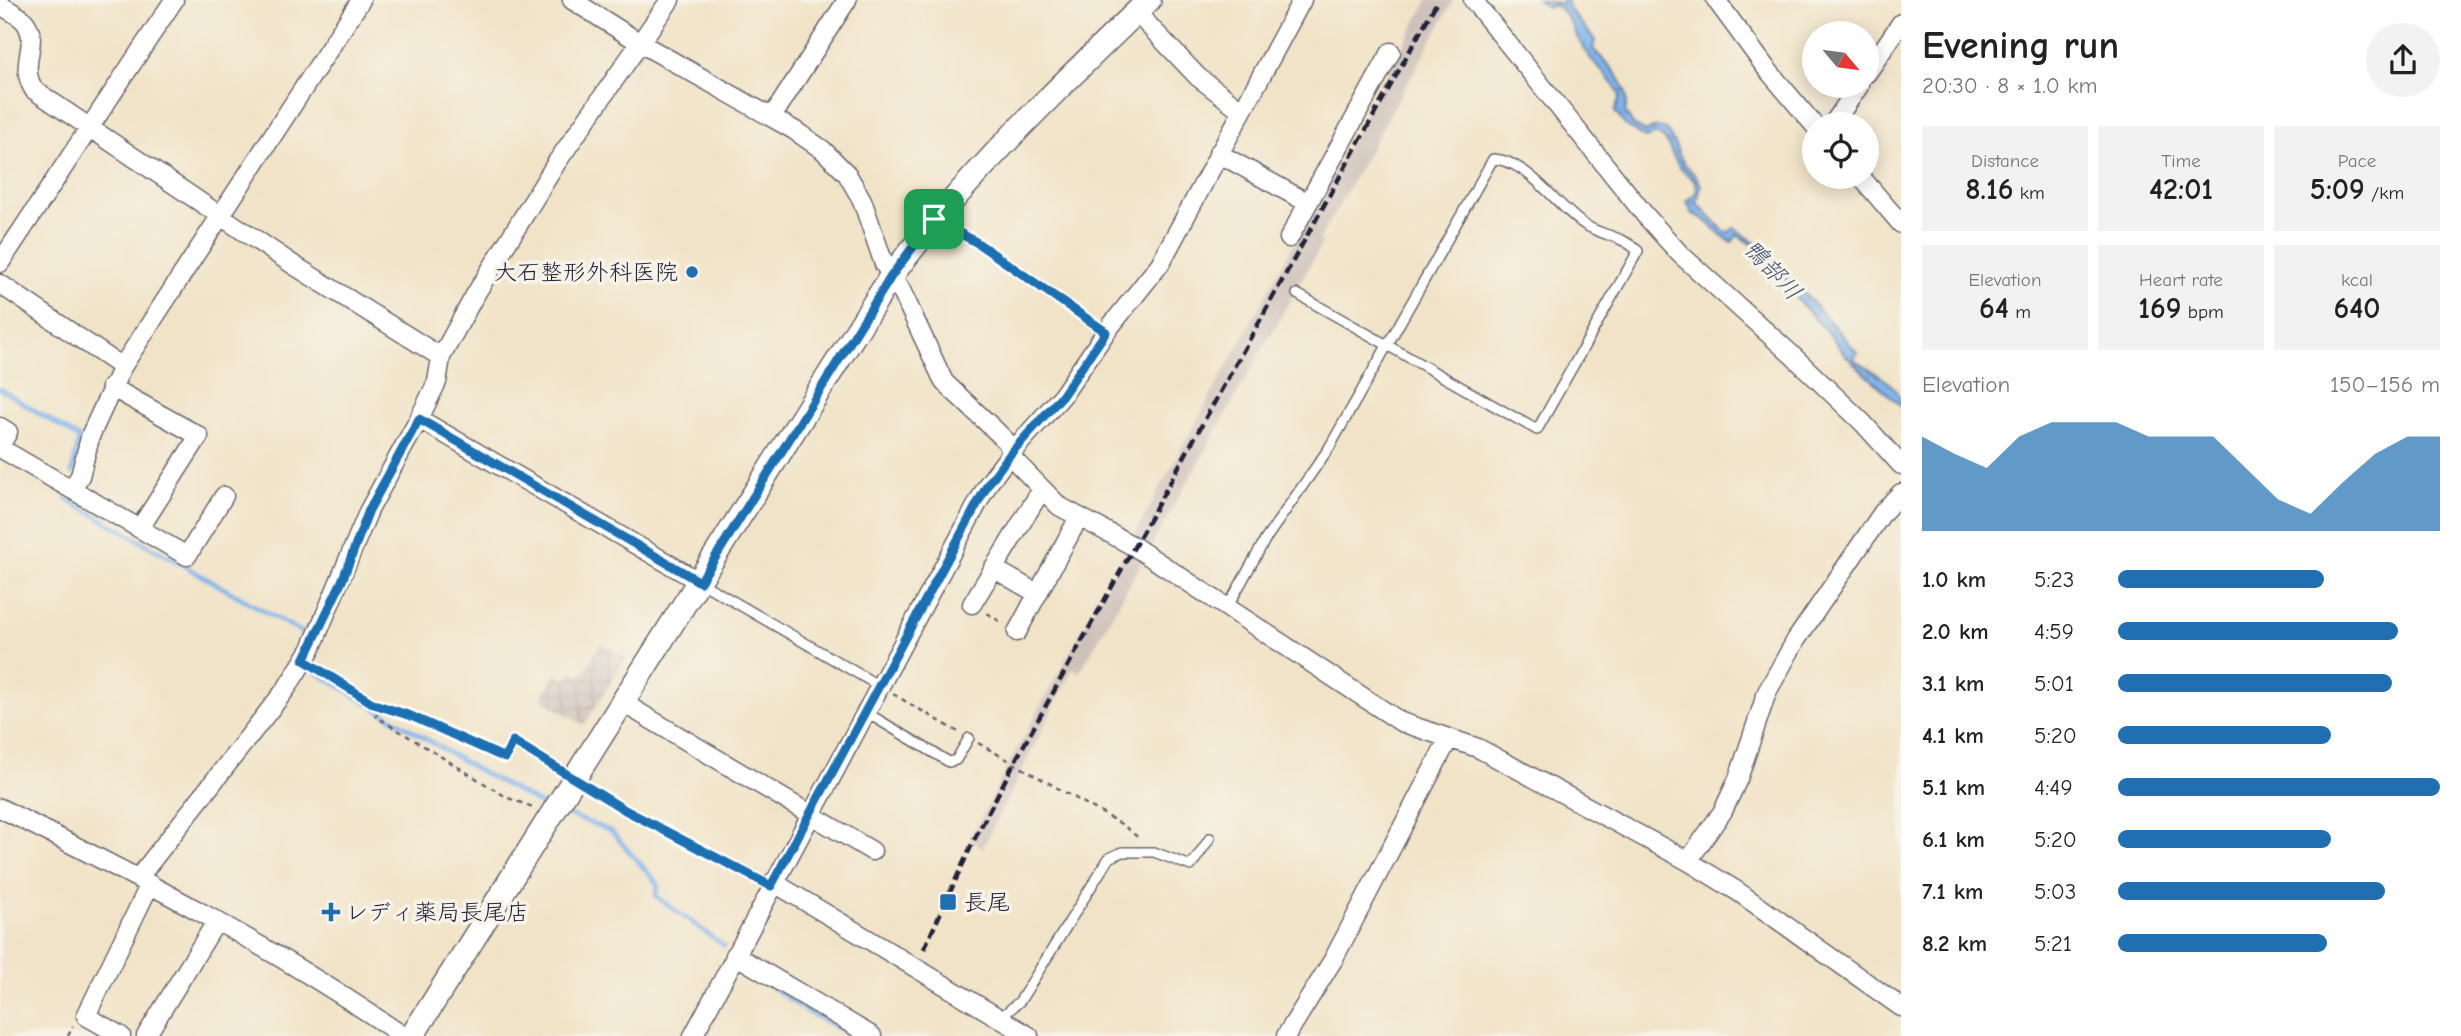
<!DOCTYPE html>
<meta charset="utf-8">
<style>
body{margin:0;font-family:"Comic Neue","Klee One",sans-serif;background:#f2f2f2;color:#222;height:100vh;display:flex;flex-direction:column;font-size:26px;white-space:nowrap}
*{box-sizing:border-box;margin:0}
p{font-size:23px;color:#767676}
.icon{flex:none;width:38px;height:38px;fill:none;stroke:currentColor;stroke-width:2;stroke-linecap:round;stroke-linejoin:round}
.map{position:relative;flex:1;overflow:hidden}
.sheet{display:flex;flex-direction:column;background:#fff;width:560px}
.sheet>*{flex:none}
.needle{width:46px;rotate:119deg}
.buttons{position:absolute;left:1802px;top:21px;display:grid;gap:14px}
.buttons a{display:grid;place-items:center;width:77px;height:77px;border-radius:50%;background:#fff;box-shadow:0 4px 18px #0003;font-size:35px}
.pin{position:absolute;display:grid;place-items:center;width:60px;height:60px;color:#fff;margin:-30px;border-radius:14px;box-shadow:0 4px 10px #0006}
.round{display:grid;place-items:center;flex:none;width:74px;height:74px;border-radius:37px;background:#f2f2f2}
.overview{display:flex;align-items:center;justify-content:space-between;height:119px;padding:0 21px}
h1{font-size:38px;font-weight:700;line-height:52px}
.figures{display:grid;grid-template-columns:repeat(3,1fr);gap:10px;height:119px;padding:7px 21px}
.figures div{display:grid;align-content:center;border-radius:0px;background:#f2f2f2;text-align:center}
.figures b{font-size:30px;font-weight:700}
.figures small{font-size:19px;font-weight:400}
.figures p{font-size:19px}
.chart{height:196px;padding:14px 21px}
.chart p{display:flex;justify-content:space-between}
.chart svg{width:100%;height:126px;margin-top:7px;fill:#1f6fb2;opacity:.7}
ul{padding:0 21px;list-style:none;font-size:23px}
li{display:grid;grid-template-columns:112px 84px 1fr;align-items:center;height:52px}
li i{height:18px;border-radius:9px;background:#1f6fb2}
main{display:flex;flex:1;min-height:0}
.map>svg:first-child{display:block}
</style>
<main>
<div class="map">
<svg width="1901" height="1036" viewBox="0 0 1901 1036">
<defs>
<pattern id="industrial-grid" width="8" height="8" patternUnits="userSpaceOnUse" patternTransform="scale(1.75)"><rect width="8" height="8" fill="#cec1ba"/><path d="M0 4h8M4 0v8" fill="none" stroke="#b1a6a1"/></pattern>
<pattern id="water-ripples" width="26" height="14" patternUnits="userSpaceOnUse" patternTransform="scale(1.75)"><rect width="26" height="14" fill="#7db2eb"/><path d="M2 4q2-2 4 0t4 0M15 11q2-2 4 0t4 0" fill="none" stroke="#6690c0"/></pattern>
</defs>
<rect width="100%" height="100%" fill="#f7f3e8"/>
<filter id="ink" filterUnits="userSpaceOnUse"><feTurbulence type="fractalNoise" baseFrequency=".0143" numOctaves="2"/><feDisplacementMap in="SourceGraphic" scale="14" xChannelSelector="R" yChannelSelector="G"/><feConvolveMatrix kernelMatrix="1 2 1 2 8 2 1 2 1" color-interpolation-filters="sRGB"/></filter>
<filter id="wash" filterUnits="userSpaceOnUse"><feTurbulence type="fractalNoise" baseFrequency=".00686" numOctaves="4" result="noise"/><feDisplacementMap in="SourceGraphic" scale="28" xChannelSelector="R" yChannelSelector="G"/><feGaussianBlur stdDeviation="1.57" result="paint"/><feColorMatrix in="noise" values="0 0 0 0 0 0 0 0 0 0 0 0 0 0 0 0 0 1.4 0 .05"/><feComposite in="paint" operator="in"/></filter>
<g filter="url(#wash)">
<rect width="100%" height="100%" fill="#f1e3c7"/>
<path fill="url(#industrial-grid)" d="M 601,643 L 626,658 L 584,725 L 541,699 L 556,674 L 566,680 L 572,671 L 581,676 Z"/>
<path fill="#cec1ba" d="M 1428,0 L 1454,0 L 1319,240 L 1323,242 L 1080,672 L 1073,668 L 983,848 L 970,840 L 1012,758 Z"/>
<path fill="url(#water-ripples)" stroke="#506a93" stroke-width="2" d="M 1538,0 L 1562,4 L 1562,0 L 1567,0 L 1569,9 L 1595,40 L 1593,49 C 1610,67 1633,85 1625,111 L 1633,125 L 1646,132 C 1670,115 1674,149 1683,162 C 1690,171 1697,175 1701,185 L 1697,203 L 1724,231 L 1729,232 L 1734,228 L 1766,250 L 1857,352 L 1854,359 C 1871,372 1901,383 1901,406 L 1846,356 L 1830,335 L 1766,266 L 1757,254 L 1757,248 L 1737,235 L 1732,242 C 1717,235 1709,218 1693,214 L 1687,202 L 1697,191 L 1696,183 C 1691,177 1684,172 1679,166 C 1668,152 1669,126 1645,138 L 1625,125 L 1615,112 L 1620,95 C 1611,79 1599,69 1588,55 C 1575,39 1572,15 1554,5 L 1548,8 Z"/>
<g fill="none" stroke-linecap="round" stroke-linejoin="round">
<path stroke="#7db2eb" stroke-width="4.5" d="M 0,389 L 79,438 L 72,473
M 66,499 L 303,633 L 294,659
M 313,670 L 474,768 L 542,805
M 569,815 L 611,831 L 658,884 L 656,896 L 724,946
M 765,982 L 805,1010 L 852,1036"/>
</g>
</g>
<g filter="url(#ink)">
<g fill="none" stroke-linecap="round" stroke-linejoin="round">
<g stroke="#6a666c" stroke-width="12">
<path id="service" d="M 700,582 L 881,687
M 1227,608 L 1265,540 L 1329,448 L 1493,159 C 1528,160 1557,207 1585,225 C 1603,236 1623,236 1638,251 L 1537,430 L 1297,294
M 867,713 L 949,762 L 956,760 L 969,738
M 1000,1018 L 1020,1001 L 1109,858 L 1122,852 L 1154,852 L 1191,866 L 1210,838"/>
</g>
<g stroke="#6a666c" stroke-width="21">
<path id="minor" d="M 572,0 L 642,44 L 794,130 L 823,150 L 847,174 L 862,200 L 884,264 L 901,290 L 944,382 L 997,432 L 1007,442 L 1015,461 L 1059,506 L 1135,547 L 1401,722 L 1478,748 L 1688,861 L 1737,891 L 1901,1007
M 1473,0 L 1645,215 L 1680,254 L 1791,354 L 1863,423 L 1901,465
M 1716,0 L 1766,68 L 1815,126
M 0,5 C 8,10 23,17 27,25 C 39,44 18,65 34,90 L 292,264 L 441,357
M 1136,12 L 1198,77 L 1241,110
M 1867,73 L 1901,23
M 772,117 L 847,0
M 1833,124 L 1859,86
M 1218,153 L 1308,203
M 1861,177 L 1901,224
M 1289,238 L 1391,52
M 0,263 L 174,0
M 0,284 L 122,367
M 111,387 L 199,436 L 140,528
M 419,419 L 700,582
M 0,427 L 8,432 L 0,446
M 0,448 L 187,556 L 224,496
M 72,488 L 80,476 L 91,434 L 122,367 L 361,0
M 993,568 L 1038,594
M 972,604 L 1042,489
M 1017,632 L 1078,519
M 623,703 L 872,851
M 0,808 C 138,877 276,948 403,1036
M 1688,861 L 1723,811 L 1738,779 L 1767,692 L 1796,640 L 1883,512 L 1901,493
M 139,877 L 286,689 L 311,649 L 369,510 L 419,419 L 437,382 L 441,357 L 475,295 L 557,162 L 670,0
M 773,882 L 1029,1036
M 735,955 L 872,1036
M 121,1036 L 86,1016 L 150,884
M 146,1036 L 216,922
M 693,1036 L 988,484 L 1011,453 L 1062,396 L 1106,332 L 1160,264 L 1302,0
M 1286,1036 L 1333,960 L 1449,738"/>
</g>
<g stroke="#6a666c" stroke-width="26">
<path id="tertiary" d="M 412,1036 L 892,275 C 968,174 1058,88 1149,0"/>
</g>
<path stroke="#6a666c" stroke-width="2.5" stroke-dasharray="5 5" stroke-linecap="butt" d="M 952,228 L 1092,322
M 987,613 L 1002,623
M 320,669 L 374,704 L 411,716 L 505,758 L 513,741 L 556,769
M 893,694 L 960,733
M 385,707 L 375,716 L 508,798 L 533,807
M 978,743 L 1123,825 L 1141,840
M 589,789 L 756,878
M 68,1036 L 73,1026"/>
<use href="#service" stroke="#fff" stroke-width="9"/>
<use href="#minor" stroke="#fff" stroke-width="18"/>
<use href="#tertiary" stroke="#fff" stroke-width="23"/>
<path stroke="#22223b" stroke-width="4.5" stroke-dasharray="10 5" stroke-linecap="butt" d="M 924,949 L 973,842 L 1014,763 L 1438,0"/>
</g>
</g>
<g fill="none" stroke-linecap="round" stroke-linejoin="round" filter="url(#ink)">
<g stroke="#fff" stroke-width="14">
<path id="route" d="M 934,219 L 976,242 L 1106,332 L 1062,396 L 1011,453 L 988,484 L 771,886 L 625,810 L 513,741 L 505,758 L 411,716 L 374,704 L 304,660 L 342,581 L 369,510 L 419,419 L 700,582 L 892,275 Z"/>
</g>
<use href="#route" stroke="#1f6fb2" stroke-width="9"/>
</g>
<g fill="#1f6fb2" stroke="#f7f3e8" stroke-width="2.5">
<circle cx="692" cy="272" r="7"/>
<rect x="939" y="893" width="18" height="18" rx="3.5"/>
<path d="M327.5 901.5h7v7h7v7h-7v7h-7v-7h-7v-7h7z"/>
</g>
<g text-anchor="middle" stroke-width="7" stroke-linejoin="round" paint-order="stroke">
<g font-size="23" fill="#22223b" stroke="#f7f3e8" text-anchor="start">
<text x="678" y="280" text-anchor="end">大石整形外科医院</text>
<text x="964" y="910">長尾</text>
<text x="345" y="920">レディ薬局長尾店</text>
</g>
<g font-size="24" font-style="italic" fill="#425479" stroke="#f7f3e8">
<text transform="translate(1773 270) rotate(47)" y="8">鴨部川</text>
</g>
</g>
</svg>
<div class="buttons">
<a><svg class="needle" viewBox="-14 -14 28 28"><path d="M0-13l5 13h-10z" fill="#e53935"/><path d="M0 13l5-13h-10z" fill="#767676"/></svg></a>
<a><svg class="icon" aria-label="locate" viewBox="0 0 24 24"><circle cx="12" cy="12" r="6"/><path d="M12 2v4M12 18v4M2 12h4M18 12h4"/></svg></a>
</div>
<div class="pin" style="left:934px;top:219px;background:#1e9e55"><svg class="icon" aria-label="arrive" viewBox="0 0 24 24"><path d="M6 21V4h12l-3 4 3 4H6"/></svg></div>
</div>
<section class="sheet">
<div class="overview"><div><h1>Evening run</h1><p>20:30 · 8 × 1.0 km</p></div><a class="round"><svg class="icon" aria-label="share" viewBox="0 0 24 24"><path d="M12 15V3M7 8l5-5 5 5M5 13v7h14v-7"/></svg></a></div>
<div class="figures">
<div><p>Distance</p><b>8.16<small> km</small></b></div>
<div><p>Time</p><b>42:01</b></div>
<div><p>Pace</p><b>5:09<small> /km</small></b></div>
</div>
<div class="figures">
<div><p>Elevation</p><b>64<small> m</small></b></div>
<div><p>Heart rate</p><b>169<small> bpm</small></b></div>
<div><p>kcal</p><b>640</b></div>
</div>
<div class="chart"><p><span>Elevation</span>150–156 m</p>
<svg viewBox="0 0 160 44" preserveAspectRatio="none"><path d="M0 44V11L10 17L20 22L30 11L40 6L50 6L60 6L70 11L80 11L90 11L100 22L110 33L120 38L130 27L140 17L150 11L160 11V44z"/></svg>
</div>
<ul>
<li><b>1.0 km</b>5:23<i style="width:64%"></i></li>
<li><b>2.0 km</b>4:59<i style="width:87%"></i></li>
<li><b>3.1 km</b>5:01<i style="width:85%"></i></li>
<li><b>4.1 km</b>5:20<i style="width:66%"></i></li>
<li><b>5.1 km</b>4:49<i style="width:100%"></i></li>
<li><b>6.1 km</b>5:20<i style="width:66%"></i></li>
<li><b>7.1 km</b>5:03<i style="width:83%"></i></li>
<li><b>8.2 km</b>5:21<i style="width:65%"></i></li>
</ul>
</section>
</main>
